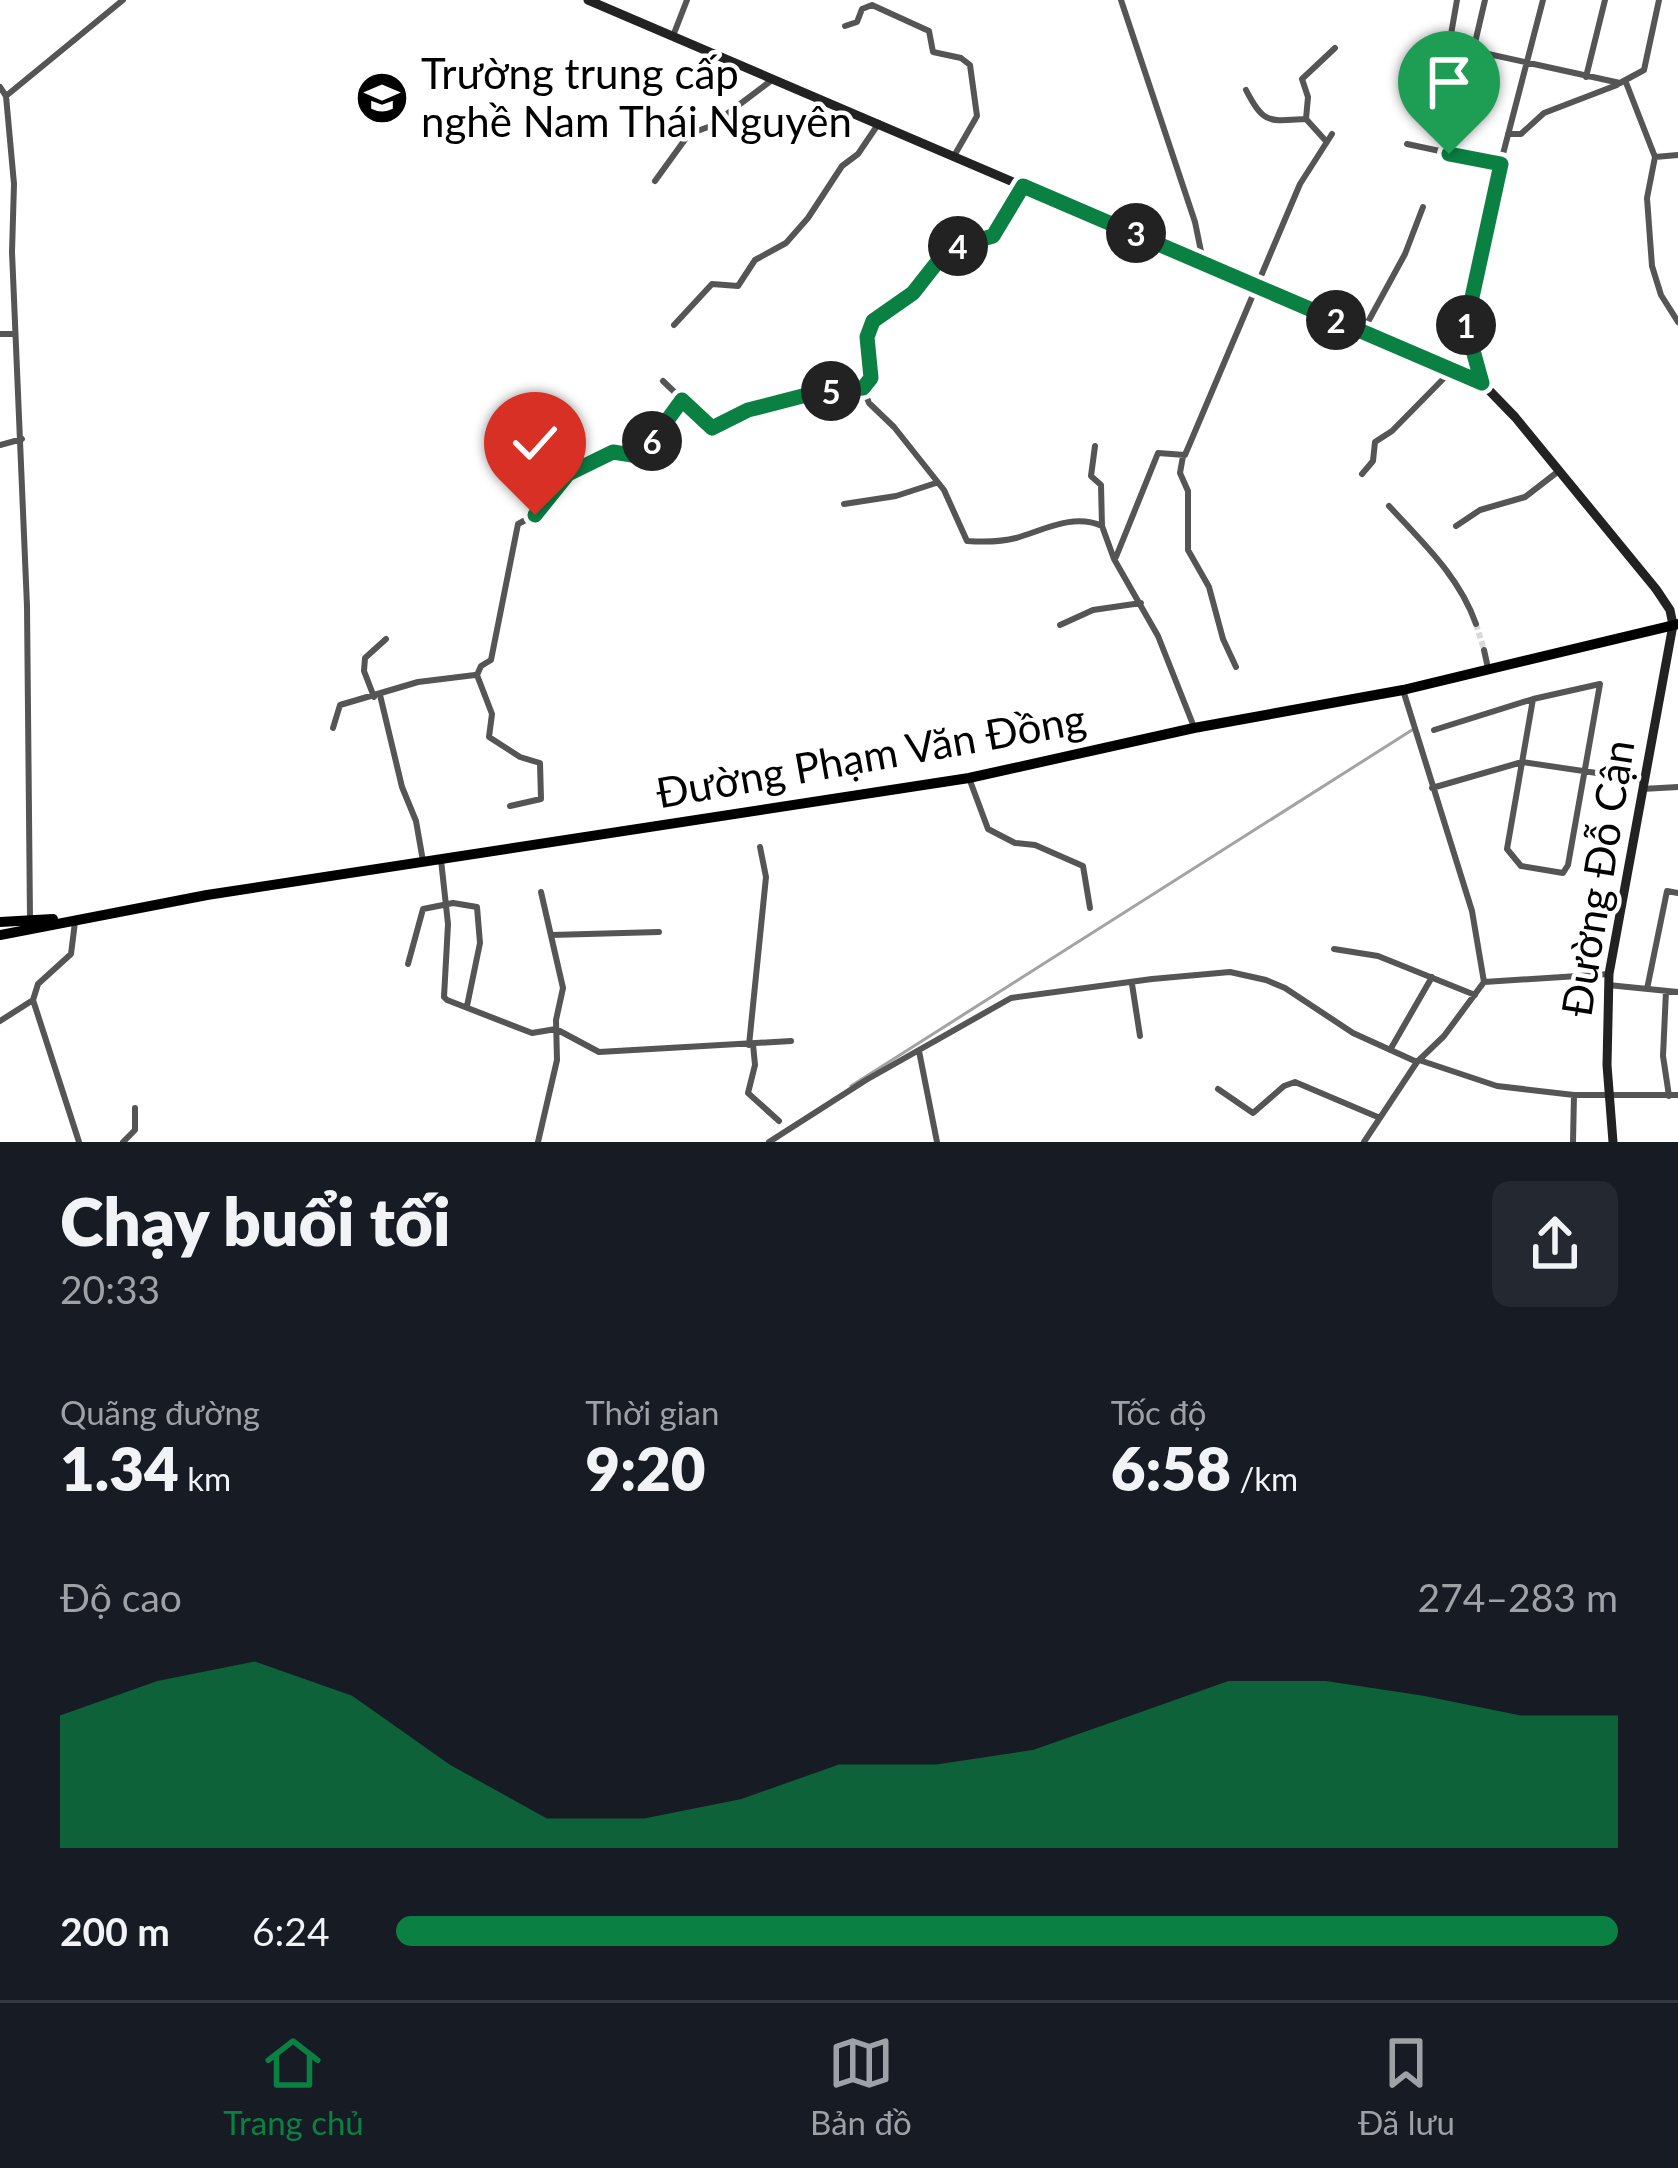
<!DOCTYPE html>
<html lang="vi">
<meta charset="utf-8">
<style>
body{margin:0;font-family:Lato,sans-serif;background:#242831;color:#f1f3f6;height:100vh;display:flex;flex-direction:column;font-size:45px;white-space:nowrap}
*{box-sizing:border-box;margin:0}
p{font-size:39px;color:#9ea1a6}
.icon{flex:none;width:66px;height:66px;fill:none;stroke:currentColor;stroke-width:2;stroke-linecap:round;stroke-linejoin:round}
.map{position:relative;height:1142px;overflow:hidden}
.drawer{display:flex;flex-direction:column;background:#171b24;flex:1}
.drawer>*{flex:none}
.pin{position:absolute;display:grid;place-items:center;width:102px;height:102px;color:#fff;margin:-123px -51px;border-radius:50% 50% 50% 0;rotate:-45deg;box-shadow:0 0 12px #0007}
.pin .icon{rotate:45deg}
.km{position:absolute;width:60px;height:60px;margin:-30px;border-radius:50%;background:#222;color:#fff;font-size:33px;line-height:60px;text-align:center}
.round{display:grid;place-items:center;flex:none;width:126px;height:126px;border-radius:18px;background:#242831}
.head{display:flex;align-items:center;justify-content:space-between;height:204px;padding:0 60px}
h1{font-size:66px;font-weight:800;line-height:90px}
.metrics{display:grid;grid-template-columns:repeat(3,1fr);gap:18px;height:204px;padding:12px 60px}
.metrics div{display:grid;align-content:center}
.metrics b{font-size:60px;font-weight:800}
.metrics small{font-size:33px;font-weight:400}
.metrics p{font-size:33px}
.chart{height:336px;padding:24px 60px}
.chart p{display:flex;justify-content:space-between}
.chart svg{width:100%;height:216px;margin-top:12px;fill:#0b8043;opacity:.7}
ul{padding:0 60px;list-style:none;font-size:39px}
li{display:grid;grid-template-columns:192px 144px 1fr;align-items:center;height:90px}
li i{height:30px;border-radius:15px;background:#0b8043}
.tab-bar{display:flex;justify-content:space-around;align-items:center;height:168px;border-top:3px solid #363941;background:#171b24;font-size:33px;color:#9ea1a6}
.tab-bar a{display:grid;justify-items:center;gap:6px}
.tab-bar .on{color:#0b8043}
.map>svg:first-child{display:block}
</style>
<div class="map">
<svg width="1678" height="1142" viewBox="0 0 1678 1142">
<rect width="100%" height="100%" fill="#fff"/>
<g fill="none" stroke-linecap="round" stroke-linejoin="round">
<path stroke="#a3a3a3" stroke-width="3" d="M 851,1086 L 1412,730"/>
<path stroke="#d9d9d9" stroke-width="6" stroke-dasharray="6 3" stroke-linecap="butt" d="M 1476,624 L 1484,650"/>
<path stroke="#555" stroke-width="6" d="M 1121,0 L 1195,222 L 1203,261
M 1457,0 L 1450,40 L 1452,46 L 1620,83 L 1644,70 L 1659,0
M 845,26 L 857,22 L 862,9 L 872,5 L 929,31 L 933,52 L 961,58 L 970,65 L 977,116 L 954,156
M 673,36 L 687,0
M 1586,77 L 1605,0
M 1625,80 L 1655,157 L 1647,198 L 1652,266 L 1661,295 L 1678,322
M 0,87 L 6,96 L 14,184 L 12,252 L 27,606 L 30,918
M 1246,90 C 1264,125 1269,121 1306,119
M 6,96 L 123,0
M 1508,134 L 1521,134 L 1544,113 L 1617,85
M 1325,140 L 1306,119 L 1308,97 L 1302,79 L 1335,48
M 1407,144 L 1501,164
M 1449,154 L 1485,0
M 1655,157 L 1678,155
M 655,181 L 689,134 L 711,126 L 772,80
M 1023,186 L 993,236 L 955,247 L 942,256 L 913,293 L 873,321 L 867,337 L 871,378 L 863,388 L 869,403 L 894,427 L 944,490 L 967,541 C 983,542 1001,542 1016,538 C 1044,530 1073,513 1102,526 L 1114,559 L 1158,636 L 1194,727
M 674,325 L 712,284 L 738,286 L 755,260 L 786,243 L 808,218 L 842,166 L 858,154 L 879,123
M 1363,331 L 1405,254 L 1423,207
M 0,334 L 15,334
M 1481,380 L 1466,325 L 1489,208 L 1543,0
M 663,381 L 712,428 L 747,410 L 818,392 L 863,388
M 0,445 L 22,439
M 1095,446 L 1091,476 L 1101,485 L 1102,526
M 1183,456 L 1180,473 L 1188,491 L 1188,550 L 1209,587 L 1223,639 L 1236,667
M 1362,474 L 1373,461 L 1375,442 L 1392,431 L 1451,371
M 844,504 L 896,496 L 936,483
M 1389,506 C 1423,543 1459,576 1476,624
M 1456,526 L 1480,510 L 1525,497 L 1560,470
M 1116,557 L 1158,453 L 1185,455 L 1300,184 L 1332,134
M 1060,625 L 1093,610 L 1141,603
M 1484,650 L 1488,668
M 477,675 L 481,666 L 491,660 L 518,524 L 535,515 L 560,481 L 592,460 L 613,452 L 631,455 L 647,448 L 683,400
M 477,675 L 492,714 L 489,737 L 520,757 L 540,763 L 541,799 L 510,806
M 380,695 L 402,787 L 416,821 L 423,861
M 374,697 L 364,671 L 365,658 L 386,639
M 333,728 L 340,705 L 418,682 L 475,675
M 1434,730 L 1533,699 L 1600,684 L 1568,865 L 1563,873 L 1521,866 L 1507,849 L 1533,699
M 969,778 L 988,829 L 1015,843 L 1035,845 L 1083,866 L 1090,908
M 1432,788 L 1522,762 L 1644,780
M 1642,789 L 1678,787
M 441,860 L 448,924 L 444,997 L 447,1000 L 532,1033 L 556,1029 L 599,1052 L 791,1041
M 75,922 L 71,954 L 38,984 L 33,1000 L 79,1142
M 551,935 L 659,932
M 1334,949 L 1378,956 L 1475,995
M 408,964 L 423,909 L 453,903 L 477,907 L 480,943 L 467,1006
M 1484,982 L 1609,974
M 1132,984 L 1140,1036
M 1608,985 L 1678,992
M 1647,989 L 1667,891 L 1678,893
M 1666,991 L 1663,1056 L 1669,1096
M 0,1021 L 33,1000
M 753,1044 L 755,1065 L 748,1093 L 779,1121
M 749,1045 L 766,877 L 760,847
M 1390,1050 L 1432,977
M 919,1051 L 937,1142
M 1419,1060 L 1497,1086 L 1574,1095 L 1678,1095
M 1218,1089 L 1253,1113 L 1284,1086 L 1295,1082 L 1380,1118
M 123,1142 L 135,1130 L 135,1108
M 538,1142 L 557,1060 L 556,1020 L 563,988 L 541,892
M 769,1142 L 866,1080 L 1011,998 L 1152,979 L 1230,972 L 1266,980 L 1285,988 L 1353,1033 L 1417,1062
M 1364,1142 L 1417,1062 L 1444,1036 L 1484,982 L 1472,911 L 1403,690
M 1573,1142 L 1574,1095"/>
<path stroke="#222" stroke-width="9" d="M 588,0 L 1482,383 L 1515,417 L 1656,589 L 1670,610 L 1673,625 L 1609,974 L 1607,1065 L 1613,1142"/>
<path stroke="#000" stroke-width="10" d="M 0,922 L 53,919
M 0,935 L 207,895 L 969,778 L 1194,728 L 1403,690 L 1678,624"/>
</g>
<g fill="none" stroke-linecap="round" stroke-linejoin="round">
<g stroke="#fff" stroke-width="24">
<path id="route" d="M 535,515 L 568,474 L 613,452 L 632,455 L 647,448 L 682,400 L 712,428 L 748,410 L 818,392 L 863,388 L 871,378 L 867,337 L 873,321 L 913,293 L 942,256 L 955,247 L 993,236 L 1023,186 L 1482,383 L 1466,325 L 1501,164 L 1449,154"/>
</g>
<use href="#route" stroke="#0b8043" stroke-width="15"/>
</g>
<defs>
<g id="university-disc" transform="scale(2.7)"><circle r="9.5" fill="#000" stroke="#fff"/><path d="M0-5L7-2L0 1L-7-2ZM-4 1L0 2.5L4 1V4Q0 6-4 4Z" fill="#fff"/></g>
</defs>
<g fill-rule="evenodd">
<use href="#university-disc" x="382" y="98"/>
</g>
<g text-anchor="middle" stroke-width="9" stroke-linejoin="round" paint-order="stroke">
<g font-size="42" fill="#000" stroke="#fff" text-anchor="start">
<text x="421" y="89">Trường trung cấp<tspan x="421" dy="48">nghề Nam Thái Nguyên</tspan></text>
</g>
<g font-size="42" fill="#000" stroke="#fff">
<text transform="translate(871 756) rotate(-10)" y="15">Đường Phạm Văn Đồng</text>
<text transform="translate(1598 878) rotate(-81)" y="15">Đường Đỗ Cận</text>
</g>
</g>
</svg>
<div class="pin" style="left:1449px;top:154px;background:#1e9e55"><svg class="icon" aria-label="arrive" viewBox="0 0 24 24"><path d="M6 21V4h12l-3 4 3 4H6"/></svg></div>
<div class="pin" style="left:535px;top:515px;background:#d93025"><svg class="icon" aria-label="check" viewBox="0 0 24 24"><path d="M5 12l5 5 9-10"/></svg></div>
<b class="km" style="left:1466px;top:325px">1</b>
<b class="km" style="left:1336px;top:320px">2</b>
<b class="km" style="left:1136px;top:233px">3</b>
<b class="km" style="left:958px;top:246px">4</b>
<b class="km" style="left:831px;top:391px">5</b>
<b class="km" style="left:652px;top:441px">6</b>
</div>
<section class="drawer">
<div class="head"><div><h1>Chạy buổi tối</h1><p>20:33</p></div><a class="round"><svg class="icon" aria-label="share" viewBox="0 0 24 24"><path d="M12 15V3M7 8l5-5 5 5M5 13v7h14v-7"/></svg></a></div>
<div class="metrics">
<div><p>Quãng đường</p><b>1.34<small> km</small></b></div>
<div><p>Thời gian</p><b>9:20</b></div>
<div><p>Tốc độ</p><b>6:58<small> /km</small></b></div>
</div>
<div class="chart"><p><span>Độ cao</span>274–283 m</p>
<svg viewBox="0 0 160 44" preserveAspectRatio="none"><path d="M0 44V17L10 10L20 6L30 13L40 27L50 38L60 38L70 34L80 27L90 27L100 24L110 17L120 10L130 10L140 13L150 17L160 17V44z"/></svg>
</div>
<ul>
<li><b>200 m</b>6:24<i style="width:100%"></i></li>
</ul>
</section>
<nav class="tab-bar">
<a class="on"><svg class="icon" aria-label="home" viewBox="0 0 24 24"><path d="M3 11l9-7 9 7M6 9v11h12V9"/></svg>Trang chủ</a>
<a><svg class="icon" aria-label="map" viewBox="0 0 24 24"><path d="M3 6l6-2 6 2 6-2v14l-6 2-6-2-6 2zM9 4v14M15 6v14"/></svg>Bản đồ</a>
<a><svg class="icon" aria-label="saved" viewBox="0 0 24 24"><path d="M7 4h10v16l-5-4-5 4z"/></svg>Đã lưu</a>
</nav>
